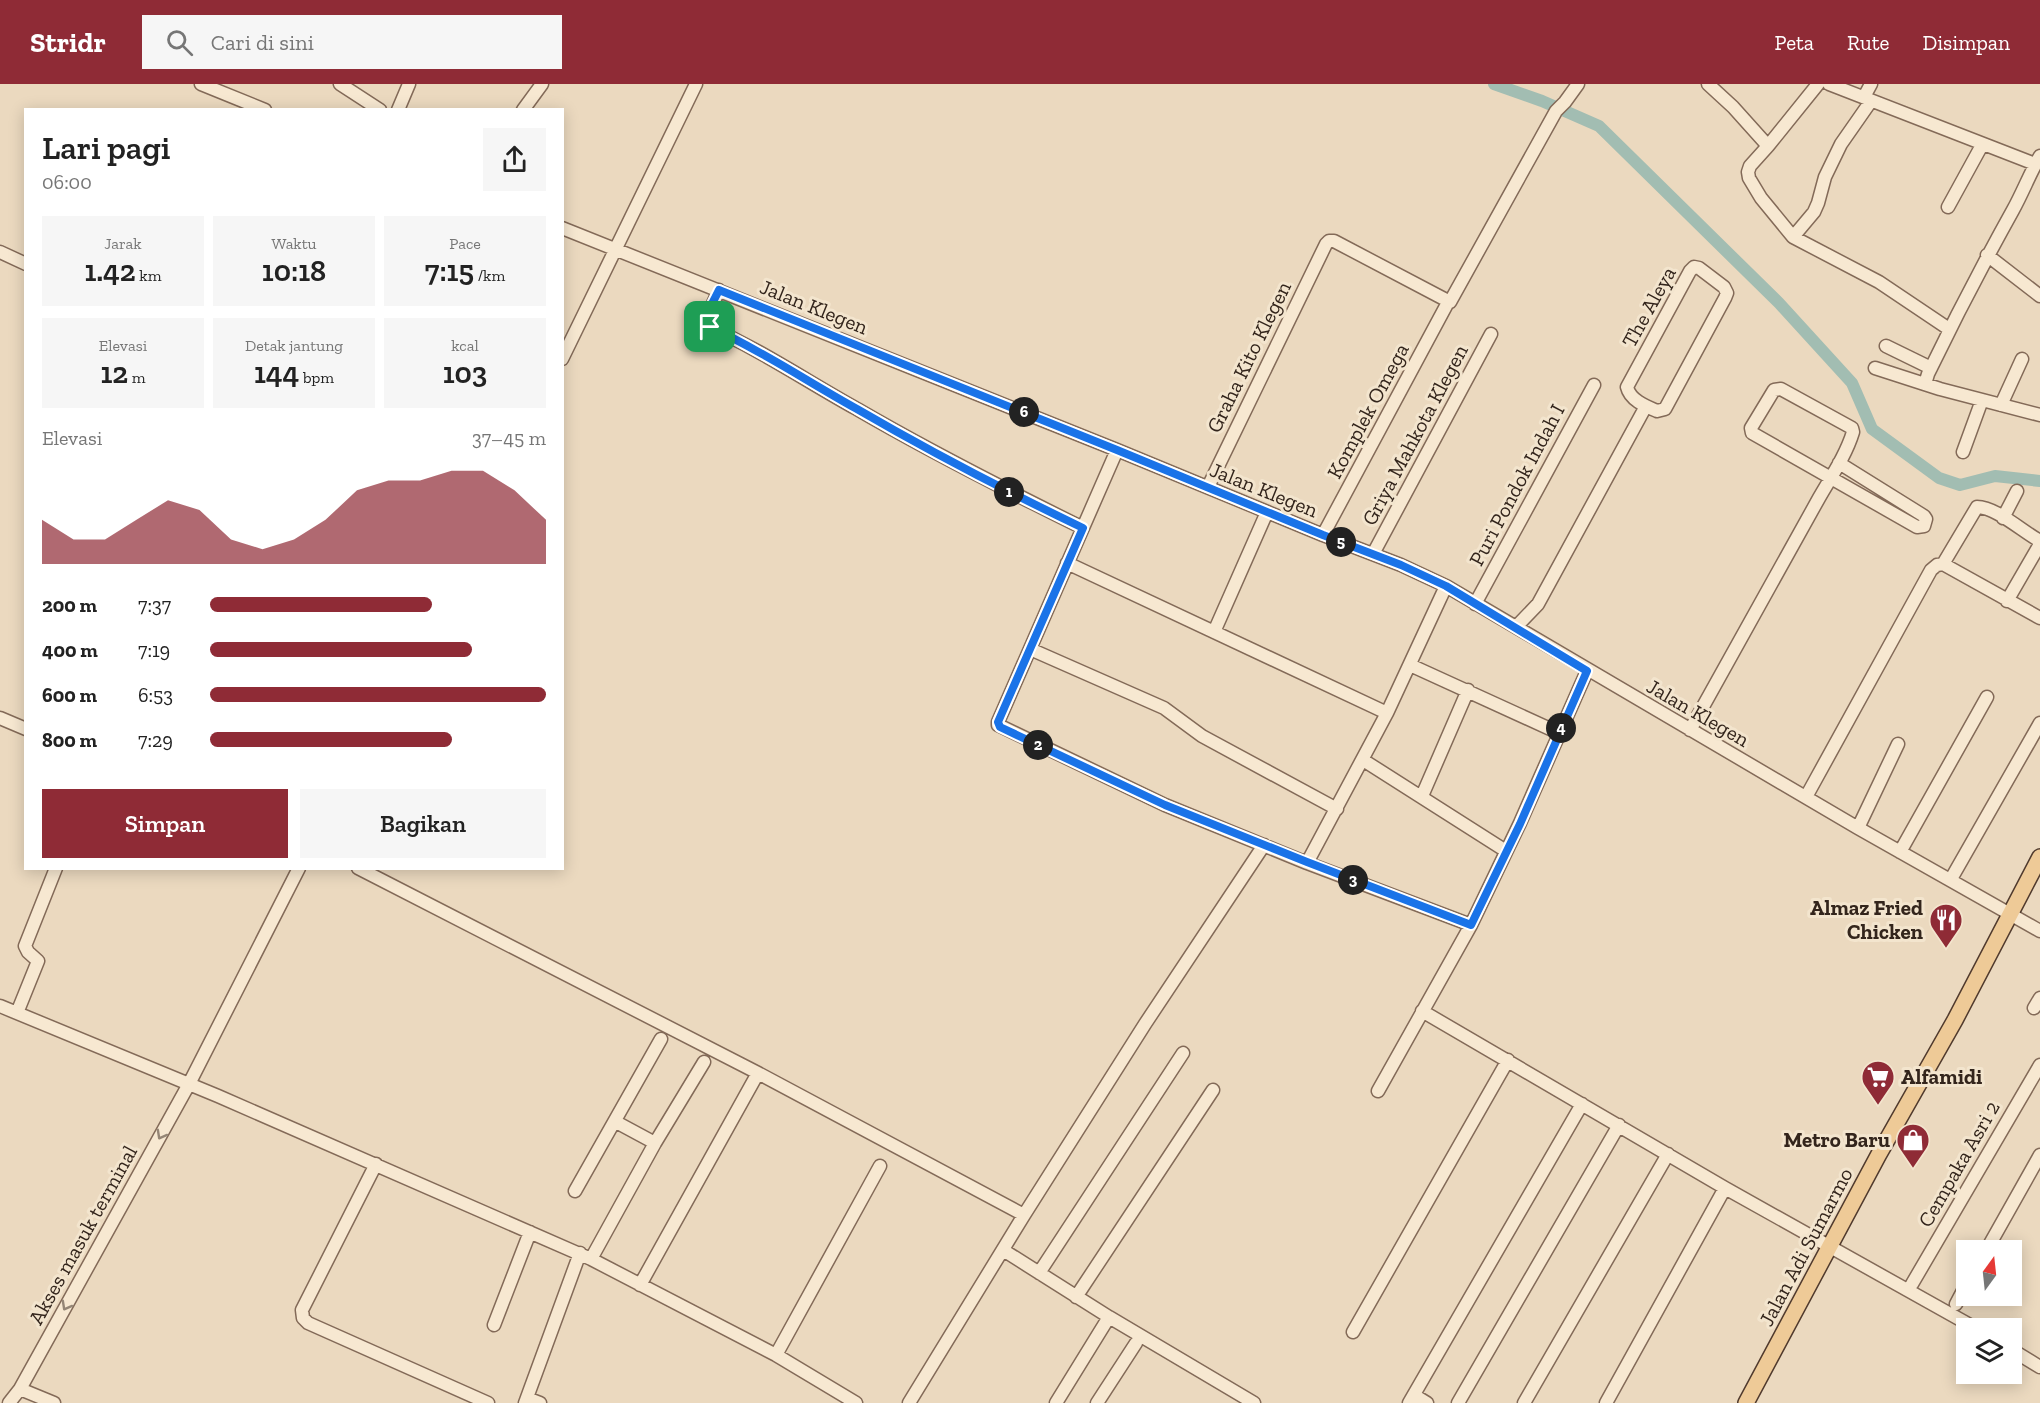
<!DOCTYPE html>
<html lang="id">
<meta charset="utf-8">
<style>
body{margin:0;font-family:"Zilla Slab",serif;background:#f6f6f6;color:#222;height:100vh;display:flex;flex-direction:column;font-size:22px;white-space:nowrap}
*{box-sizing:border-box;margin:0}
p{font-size:20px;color:#767676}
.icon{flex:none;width:33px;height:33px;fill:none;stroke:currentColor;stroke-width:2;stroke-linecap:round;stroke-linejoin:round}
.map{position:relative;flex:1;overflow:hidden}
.side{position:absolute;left:24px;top:24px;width:540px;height:762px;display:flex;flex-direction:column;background:#fff;border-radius:0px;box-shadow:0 3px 15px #0003}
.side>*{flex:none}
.needle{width:39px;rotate:15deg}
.tools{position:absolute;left:1956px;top:1156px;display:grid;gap:12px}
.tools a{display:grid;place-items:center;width:66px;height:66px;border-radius:0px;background:#fff;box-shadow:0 3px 15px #0003;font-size:30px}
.pin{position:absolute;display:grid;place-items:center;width:51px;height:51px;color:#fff;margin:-26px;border-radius:12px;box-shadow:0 3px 9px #0006}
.km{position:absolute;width:30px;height:30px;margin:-15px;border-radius:50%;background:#222;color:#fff;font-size:16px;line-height:30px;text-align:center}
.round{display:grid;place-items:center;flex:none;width:63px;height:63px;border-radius:0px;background:#f6f6f6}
.overview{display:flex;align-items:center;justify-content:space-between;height:102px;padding:0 18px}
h1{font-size:33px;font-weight:600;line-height:45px}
.stats{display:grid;grid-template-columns:repeat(3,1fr);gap:9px;height:102px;padding:6px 18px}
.stats div{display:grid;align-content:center;border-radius:0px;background:#f6f6f6;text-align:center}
.stats b{font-size:30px;font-weight:600}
.stats small{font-size:16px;font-weight:400}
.stats p{font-size:16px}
.chart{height:168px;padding:12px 18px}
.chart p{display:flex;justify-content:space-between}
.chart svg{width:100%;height:108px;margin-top:6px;fill:#8f2b36;opacity:.7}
.action{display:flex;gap:12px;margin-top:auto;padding:12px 18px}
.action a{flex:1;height:69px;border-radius:0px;background:#8f2b36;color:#fff;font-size:24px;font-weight:600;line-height:69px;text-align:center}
.action a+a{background:#f6f6f6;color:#222}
ul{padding:0 18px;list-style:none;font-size:20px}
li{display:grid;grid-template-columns:96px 72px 1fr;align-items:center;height:45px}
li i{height:15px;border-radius:8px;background:#8f2b36}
header{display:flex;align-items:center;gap:36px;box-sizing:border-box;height:84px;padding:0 30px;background:#8f2b36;color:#fff}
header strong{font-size:28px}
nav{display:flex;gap:33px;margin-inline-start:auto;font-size:21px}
.search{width:420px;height:54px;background:#f6f6f6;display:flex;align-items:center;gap:15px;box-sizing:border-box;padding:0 21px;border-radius:0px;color:#767676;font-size:22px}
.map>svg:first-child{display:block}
</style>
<header>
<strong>Stridr</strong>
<div class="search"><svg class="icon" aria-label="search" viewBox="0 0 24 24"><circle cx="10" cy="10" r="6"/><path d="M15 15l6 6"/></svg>Cari di sini</div>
<nav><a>Peta</a><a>Rute</a><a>Disimpan</a></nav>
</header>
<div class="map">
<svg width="2040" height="1319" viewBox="0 0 2040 1319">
<rect width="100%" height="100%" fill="#ebd9bf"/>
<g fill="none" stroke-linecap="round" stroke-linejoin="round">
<path stroke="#a2bdb2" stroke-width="12" d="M 1494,0 L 1542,17 L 1599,42 L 1779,219 L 1852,299 L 1872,345 L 1939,394 L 1960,401 L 1995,392 L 2040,397"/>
<g stroke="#836a58" stroke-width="15">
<path id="minor" d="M 201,0 L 265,26
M 340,0 L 380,26
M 1708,0 L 1733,23 L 1768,62 L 1750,82 L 1748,88 L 1749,94 L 1761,114 L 1793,153 L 1879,198 L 1949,245
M 1829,0 L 2035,80
M 1864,13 L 1871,0
M 398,26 L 409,0
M 523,26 L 542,0
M 1768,62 L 1818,0
M 1948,123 L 1982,61
M 562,144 L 1117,366 L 1323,451 L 1401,481 L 1446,502 L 1858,744 L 2040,847
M 1793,153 L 1814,128 L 1818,119 L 1825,93 L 1841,60 L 1871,17
M 0,168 L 26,180
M 1987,171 L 2040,212
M 1694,183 L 1699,184 L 1724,203 L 1727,209 L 1725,214 L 1665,325 L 1657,327 C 1645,322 1630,316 1627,303 L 1690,187 Z
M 719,206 L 707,233 L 706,239 L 709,243 C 761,266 808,298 857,325 C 931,368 1006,406 1083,444
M 1886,262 L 1931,284
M 562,275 L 696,0
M 1875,284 L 1940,305 L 2040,331
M 1925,300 L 1928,290 C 1955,234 1983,180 2013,126 C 2023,108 2030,89 2040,72
M 2001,321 L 2022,275
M 1117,366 L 998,638 L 998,641 L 1165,721 L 1307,779 L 1471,841
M 1963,368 L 1982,316
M 1208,403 L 1326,160 L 1329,157 L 1334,157 L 1450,218 L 1556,27 L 1565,18 L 1578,0
M 2003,434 L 2017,407
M 1323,451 L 1446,222
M 1373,470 L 1491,250
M 1067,479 L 1387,629
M 1943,480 L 2040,534
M 2007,517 L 2040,460
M 1475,520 L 1594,301
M 1516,543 L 1538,520 L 1646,322
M 1214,548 L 1267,428
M 1030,565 L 1164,624 L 1202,652 L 1337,725
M 1410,581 L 1559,649
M 0,634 L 26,645
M 1690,646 L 1819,414 C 1831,393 1846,371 1853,348 L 1852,344 L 1781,305 L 1774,306 L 1751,344 L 1752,349 L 1917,443 L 1924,442 L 1926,435 L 1924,432 L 1839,379
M 1363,676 L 1506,767
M 1422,712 L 1468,606
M 1806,713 L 1931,486 L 1937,481 L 1943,480 L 1977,423 C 1996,423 2023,448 2040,457
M 1858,744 L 1898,660
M 1900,768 L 1987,613
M 1307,779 L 1387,629 L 1446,502
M 358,784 L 758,989 L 1024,1131
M 1951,795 L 2040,639
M 0,922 L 218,1012 L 591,1175 L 776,1271 L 856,1319
M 2034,924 L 2040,914
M 1422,927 L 1725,1104 L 1977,1245
M 17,929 L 38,877 L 28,868 L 25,862 L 56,784
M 1378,1007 L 1471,841 L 1520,739 L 1587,587
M 616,1038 L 655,1059
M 376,1080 L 302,1226 L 303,1234 L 308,1239 L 488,1319
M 575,1107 L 661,955
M 1003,1166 L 1109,1233 L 1254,1319
M 1986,1167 L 2040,1071
M 591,1175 L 655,1059 L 704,978
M 1039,1189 L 1183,969
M 1912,1200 L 2040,981
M 640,1201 L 758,989
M 1076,1213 L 1213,1006
M 1956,1220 L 1966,1201
M 494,1241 L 530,1148
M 1353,1248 L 1508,976
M 2012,1266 L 2040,1283
M 776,1271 L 880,1082
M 20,1305 L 54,1319
M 1414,1311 L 1427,1319
M 527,1314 L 540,1319
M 9,1319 L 20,1305 L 189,1000 L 299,784
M 525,1319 L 580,1169
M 909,1319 L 1024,1131 L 1145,940 L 1264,761
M 1056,1319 L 1109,1233
M 1097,1319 L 1136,1259
M 1409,1319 L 1582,1020
M 1458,1319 L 1619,1041
M 1524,1319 L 1668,1070
M 1606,1319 L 1725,1104"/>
</g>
<g stroke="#503a2d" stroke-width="18">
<path id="major" d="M 1746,1319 L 1879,1070 L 1955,936 L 2040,773"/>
</g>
<use href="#minor" stroke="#f7e8d1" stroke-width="12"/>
<use href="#major" stroke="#eeca97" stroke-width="15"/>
</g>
<defs><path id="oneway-chevron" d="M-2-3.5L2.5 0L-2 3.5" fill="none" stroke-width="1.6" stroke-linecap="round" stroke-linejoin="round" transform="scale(1.5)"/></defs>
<g stroke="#958676">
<use href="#oneway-chevron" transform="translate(161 1051) rotate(119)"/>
<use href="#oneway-chevron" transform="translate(66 1222) rotate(119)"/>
</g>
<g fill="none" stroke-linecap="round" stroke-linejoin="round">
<g stroke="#fff" stroke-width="12">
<path id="route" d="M 719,206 L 1117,366 L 1323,451 L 1401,481 L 1446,502 L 1587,587 L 1520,740 L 1471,841 L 1307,778 L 1165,721 L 1000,643 L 998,638 L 1083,444 C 1006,407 931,368 857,325 C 808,298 761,266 710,243 C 702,233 714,217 719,206 Z"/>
</g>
<use href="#route" stroke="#1a73e8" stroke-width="8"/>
</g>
<defs>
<g id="restaurant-pin" transform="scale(1.725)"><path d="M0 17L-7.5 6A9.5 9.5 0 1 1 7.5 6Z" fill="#8f2b36" stroke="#f3e5ce"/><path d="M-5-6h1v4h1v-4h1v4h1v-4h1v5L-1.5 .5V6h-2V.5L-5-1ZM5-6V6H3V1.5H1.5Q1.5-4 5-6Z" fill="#fff"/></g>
<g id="supermarket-pin" transform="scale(1.725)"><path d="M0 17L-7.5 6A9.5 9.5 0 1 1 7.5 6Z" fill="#8f2b36" stroke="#f3e5ce"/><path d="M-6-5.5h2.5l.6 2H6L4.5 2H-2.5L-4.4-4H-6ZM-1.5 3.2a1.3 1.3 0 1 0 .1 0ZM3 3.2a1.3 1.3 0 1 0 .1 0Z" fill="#fff"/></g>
<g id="shop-pin" transform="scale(1.725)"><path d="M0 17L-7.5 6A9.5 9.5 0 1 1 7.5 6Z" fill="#8f2b36" stroke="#f3e5ce"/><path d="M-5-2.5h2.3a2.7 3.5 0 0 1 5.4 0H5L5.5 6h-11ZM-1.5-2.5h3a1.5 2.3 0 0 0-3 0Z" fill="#fff"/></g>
</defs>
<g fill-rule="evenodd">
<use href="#restaurant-pin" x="1946" y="836"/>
<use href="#supermarket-pin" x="1878" y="993"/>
<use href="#shop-pin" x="1913" y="1056"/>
</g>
<g text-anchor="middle" stroke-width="6" stroke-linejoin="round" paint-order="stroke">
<g font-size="21" fill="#33251c" stroke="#f3e5ce">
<text transform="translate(814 223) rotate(22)" y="7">Jalan Klegen</text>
<text transform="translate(1649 223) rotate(-61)" y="7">The Aleya</text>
<text transform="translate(1249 273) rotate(-64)" y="7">Graha Kito Klegen</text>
<text transform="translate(1368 327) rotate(-62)" y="7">Komplek Omega</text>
<text transform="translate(1415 351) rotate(-62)" y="7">Griya Mahkota Klegen</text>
<text transform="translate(1517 401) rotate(-62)" y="7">Puri Pondok Indah I</text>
<text transform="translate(1264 406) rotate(22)" y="7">Jalan Klegen</text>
<text transform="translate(1698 629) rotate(30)" y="7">Jalan Klegen</text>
<text transform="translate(1959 1080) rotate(-60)" y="7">Cempaka Asri 2</text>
<text transform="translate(83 1151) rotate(-61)" y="7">Akses masuk terminal</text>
<text transform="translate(1806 1163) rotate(-62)" y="7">Jalan Adi Sumarmo</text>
</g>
<g font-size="21" font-weight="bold" fill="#33251c" stroke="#f3e5ce" text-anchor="end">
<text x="1923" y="831">Almaz Fried<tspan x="1923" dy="24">Chicken</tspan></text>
<text x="1901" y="1000" text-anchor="start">Alfamidi</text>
<text x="1890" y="1063">Metro Baru</text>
</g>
</g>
</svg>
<div class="tools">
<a><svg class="needle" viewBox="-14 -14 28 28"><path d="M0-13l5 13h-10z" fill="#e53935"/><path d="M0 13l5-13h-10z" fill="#767676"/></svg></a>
<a><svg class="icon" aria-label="layers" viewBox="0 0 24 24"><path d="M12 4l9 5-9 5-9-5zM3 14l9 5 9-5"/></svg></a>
</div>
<div class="pin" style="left:710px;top:243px;background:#1e9e55"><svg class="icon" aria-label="arrive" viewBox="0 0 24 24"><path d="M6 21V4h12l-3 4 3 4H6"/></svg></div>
<b class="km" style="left:1009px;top:408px">1</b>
<b class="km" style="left:1038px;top:661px">2</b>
<b class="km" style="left:1353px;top:796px">3</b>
<b class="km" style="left:1561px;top:644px">4</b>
<b class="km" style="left:1341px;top:458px">5</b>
<b class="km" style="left:1024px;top:328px">6</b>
<section class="side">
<div class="overview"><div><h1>Lari pagi</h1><p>06:00</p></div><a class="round"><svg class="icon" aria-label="share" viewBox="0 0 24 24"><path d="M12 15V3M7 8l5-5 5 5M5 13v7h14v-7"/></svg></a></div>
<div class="stats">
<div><p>Jarak</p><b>1.42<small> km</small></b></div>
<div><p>Waktu</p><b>10:18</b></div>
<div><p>Pace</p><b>7:15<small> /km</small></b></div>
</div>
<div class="stats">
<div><p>Elevasi</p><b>12<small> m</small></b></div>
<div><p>Detak jantung</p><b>144<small> bpm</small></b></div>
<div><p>kcal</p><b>103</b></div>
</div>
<div class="chart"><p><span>Elevasi</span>37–45 m</p>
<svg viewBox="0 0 160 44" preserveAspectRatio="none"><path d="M0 44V26L10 34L20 34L30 26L40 18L50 22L60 34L70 38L80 34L90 26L100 14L110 10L120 10L130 6L140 6L150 14L160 26V44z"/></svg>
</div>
<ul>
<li><b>200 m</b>7:37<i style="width:66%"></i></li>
<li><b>400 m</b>7:19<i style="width:78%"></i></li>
<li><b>600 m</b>6:53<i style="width:100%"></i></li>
<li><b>800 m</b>7:29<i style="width:72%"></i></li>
</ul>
<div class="action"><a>Simpan</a><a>Bagikan</a></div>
</section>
</div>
